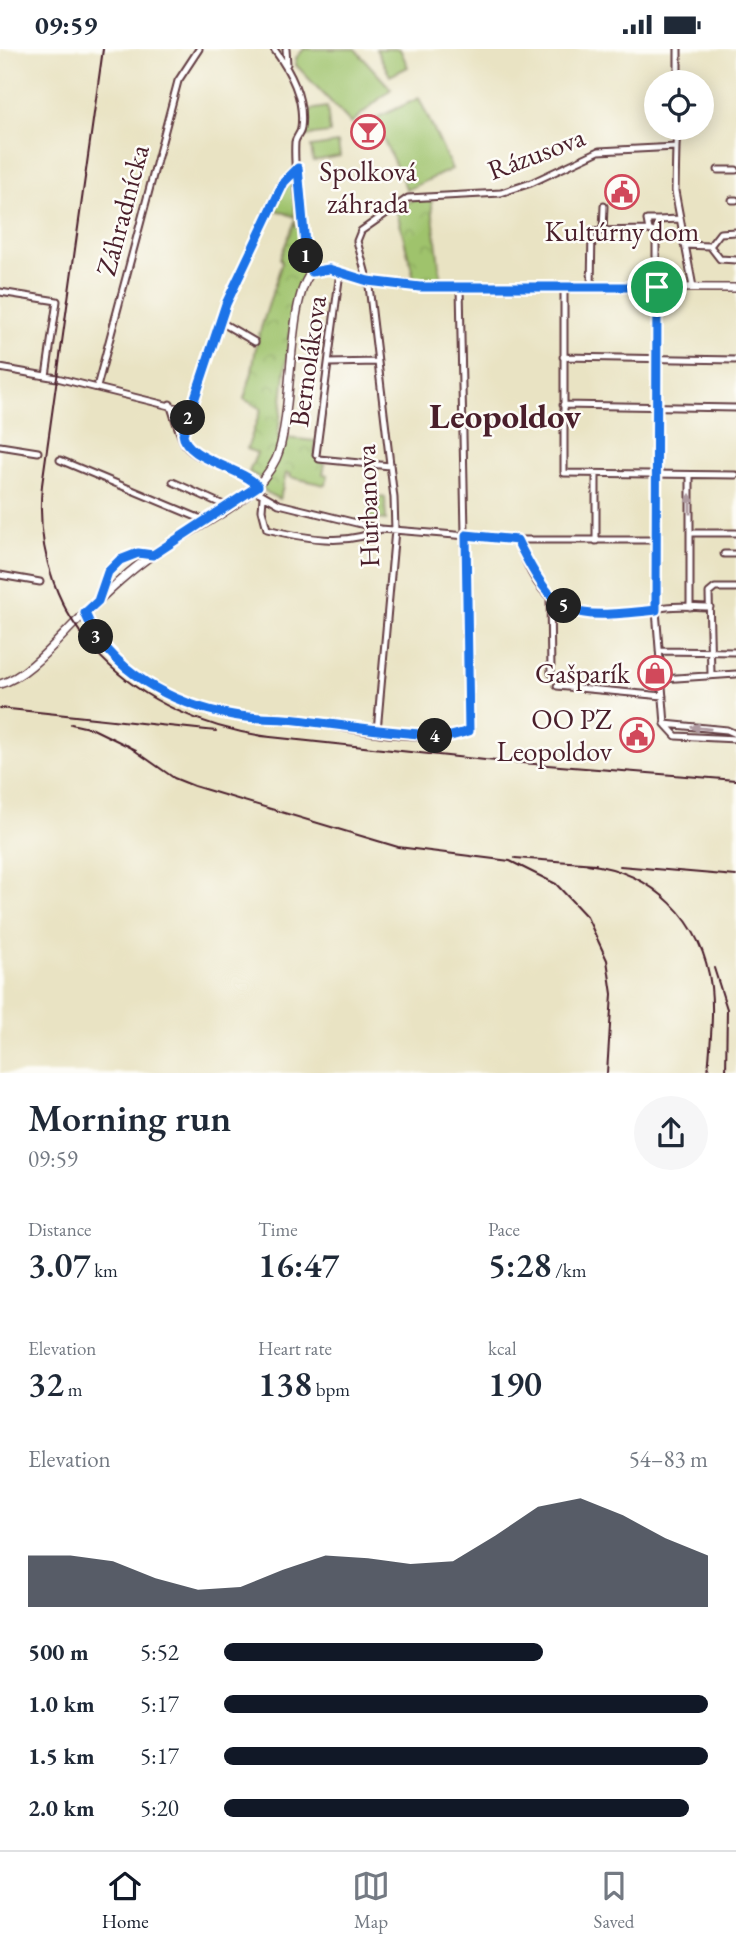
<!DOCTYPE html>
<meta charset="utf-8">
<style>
body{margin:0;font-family:"EB Garamond",serif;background:#f6f6f7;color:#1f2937;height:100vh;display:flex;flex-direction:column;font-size:26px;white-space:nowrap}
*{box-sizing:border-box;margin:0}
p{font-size:23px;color:#747a83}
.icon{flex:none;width:38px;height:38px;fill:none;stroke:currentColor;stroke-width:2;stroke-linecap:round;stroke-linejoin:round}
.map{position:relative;height:1024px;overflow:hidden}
.panel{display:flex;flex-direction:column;background:#fff;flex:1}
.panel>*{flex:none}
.buttons{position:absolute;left:644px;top:21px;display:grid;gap:14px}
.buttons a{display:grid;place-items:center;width:70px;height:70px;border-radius:50%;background:#fff;box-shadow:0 4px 18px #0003;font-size:35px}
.pin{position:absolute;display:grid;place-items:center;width:60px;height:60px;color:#fff;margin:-30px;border:4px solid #fff;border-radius:50%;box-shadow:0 2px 7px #0007}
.km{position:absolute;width:35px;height:35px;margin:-18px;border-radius:50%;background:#222;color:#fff;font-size:19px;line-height:35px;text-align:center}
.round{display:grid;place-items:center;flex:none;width:74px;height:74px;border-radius:37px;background:#f6f6f7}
.head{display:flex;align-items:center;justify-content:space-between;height:119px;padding:0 28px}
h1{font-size:38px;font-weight:600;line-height:52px}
.metrics{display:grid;grid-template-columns:repeat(3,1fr);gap:10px;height:119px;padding:7px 28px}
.metrics div{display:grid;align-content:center}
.metrics b{font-size:35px;font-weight:600}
.metrics small{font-size:19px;font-weight:400}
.metrics p{font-size:19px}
.chart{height:196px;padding:14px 28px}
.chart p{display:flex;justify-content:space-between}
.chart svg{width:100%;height:126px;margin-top:7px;fill:#111827;opacity:.7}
ul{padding:0 28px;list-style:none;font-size:23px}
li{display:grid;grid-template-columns:112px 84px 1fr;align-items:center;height:52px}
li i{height:18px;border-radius:9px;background:#111827}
.status{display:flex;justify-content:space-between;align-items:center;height:49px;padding:0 35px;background:#fff;direction:ltr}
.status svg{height:19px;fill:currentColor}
.menu{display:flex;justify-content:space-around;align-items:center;height:98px;border-top:2px solid #e0e1e3;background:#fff;font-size:19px;color:#747a83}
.menu a{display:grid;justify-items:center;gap:4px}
.menu .current{color:#111827}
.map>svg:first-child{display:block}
</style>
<div class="status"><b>09:59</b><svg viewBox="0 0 49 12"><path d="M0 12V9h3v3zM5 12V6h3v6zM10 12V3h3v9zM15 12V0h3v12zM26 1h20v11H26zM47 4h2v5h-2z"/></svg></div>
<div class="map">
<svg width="736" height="1024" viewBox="0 0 736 1024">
<defs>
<pattern id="park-crowns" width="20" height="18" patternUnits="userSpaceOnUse" patternTransform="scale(1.75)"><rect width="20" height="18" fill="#9fc36c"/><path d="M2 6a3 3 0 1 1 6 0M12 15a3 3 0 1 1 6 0" fill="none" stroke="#8aa75e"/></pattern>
</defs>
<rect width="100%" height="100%" fill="#fdfcf7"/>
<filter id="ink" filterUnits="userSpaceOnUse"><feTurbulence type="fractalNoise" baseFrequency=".0143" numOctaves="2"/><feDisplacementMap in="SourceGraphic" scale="14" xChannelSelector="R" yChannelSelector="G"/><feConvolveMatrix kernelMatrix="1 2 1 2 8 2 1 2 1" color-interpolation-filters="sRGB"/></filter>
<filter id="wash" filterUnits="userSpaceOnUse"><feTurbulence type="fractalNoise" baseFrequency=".00686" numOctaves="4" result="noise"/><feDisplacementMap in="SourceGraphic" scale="28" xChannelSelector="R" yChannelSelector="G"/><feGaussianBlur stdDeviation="1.57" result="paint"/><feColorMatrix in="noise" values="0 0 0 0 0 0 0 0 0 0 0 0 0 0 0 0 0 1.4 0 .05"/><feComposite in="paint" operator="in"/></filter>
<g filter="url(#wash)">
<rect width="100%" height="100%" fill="#e9e3c3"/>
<path fill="url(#park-crowns)" stroke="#74714c" stroke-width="2" d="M 292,126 L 294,127 L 295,168 L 274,160 Z
M 431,149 L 441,233 L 415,233 L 396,159 L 415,150 Z
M 295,172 L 296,178 L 301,178 L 303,197 L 299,198 L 306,220 L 290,281 L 278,388 L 315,392 L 315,407 L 325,415 L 323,425 L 328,426 L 325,436 L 290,428 L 291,425 L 286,424 L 280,450 C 267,445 262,442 260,429 L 249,423 L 257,404 L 247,400 L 261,360 L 244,350 L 252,323 L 257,292 L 282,213 L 280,209 Z"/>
<path fill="#9fc36c" stroke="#74714c" stroke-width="2" d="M 304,0 L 355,0 L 391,40 L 351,74 L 296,16 L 296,9 Z
M 376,0 L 400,0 L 408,18 L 390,27 Z
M 419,49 L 452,120 L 407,141 L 374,70 Z
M 327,58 L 330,84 L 306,87 L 303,62 Z
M 338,94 L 340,107 L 313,112 L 311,98 Z
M 385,448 L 386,471 L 370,469 L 370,449 Z"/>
</g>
<g filter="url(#ink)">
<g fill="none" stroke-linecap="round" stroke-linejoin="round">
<g stroke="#623c42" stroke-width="9">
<path id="minor" d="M 274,0 C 290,22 305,49 301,79 C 301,84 296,88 295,93 C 293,126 303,173 306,207 L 312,223
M 286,0 L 287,15
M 678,33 L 678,0
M 676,98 L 677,79
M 718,121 L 736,121
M 732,151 L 736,151
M 649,181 L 647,171 L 658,171
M 603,182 L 604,157
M 656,184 L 658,171 L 679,170
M 684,196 L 710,197 L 720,210 L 736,211
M 710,197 L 720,184 L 736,183
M 564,238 L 564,424 L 736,426
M 591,238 L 592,182 L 649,181 L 656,184 L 656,561 L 665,675
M 0,243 L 57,252 L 46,327
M 219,272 L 255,293
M 563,308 L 736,311
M 329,314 L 377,313
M 0,319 L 57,329 L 190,362
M 97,338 L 178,32 L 199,0
M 170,355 C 174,366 180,389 186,397 C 198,413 241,419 258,437
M 563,356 L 736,359
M 183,385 L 226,255 L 283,133 L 298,119
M 0,397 L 38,403
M 316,406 L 340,223
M 319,410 L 390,417
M 60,411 L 206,472
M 690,426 L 690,558
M 173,433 L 228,458
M 253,440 L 279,455 L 381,480 L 517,491 L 655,491
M 263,448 L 262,461 L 267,480 C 302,489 348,498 381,480
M 690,484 L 736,484
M 517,491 C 522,502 526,514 532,525 C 563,582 616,565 667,558 C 680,556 696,558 710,558
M 596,492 L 596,426
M 724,505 L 736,505
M 0,526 L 40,533
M 550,546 L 551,624
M 98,550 C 104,523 121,499 153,506
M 85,564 C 109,622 175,659 237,667 C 259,670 283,668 306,672 C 346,679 432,696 469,682 L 460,238
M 659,602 L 736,603
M 711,625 L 709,544 L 715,539 L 736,539
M 662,630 L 736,625
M 557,637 L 663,647
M 665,675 L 676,687 L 736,690
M 665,675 L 727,681 L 736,685
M 377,682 L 395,481 L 394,449 L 369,237 L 357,192 L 361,182 L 408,149 L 501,144 L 531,134 L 599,102 L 676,98 L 675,142 L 693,238"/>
</g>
<g stroke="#623c42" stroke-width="10">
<path id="tertiary" d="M 0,635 C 29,627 57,591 78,571 C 102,548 127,523 155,504 C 194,478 255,455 276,410 C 294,371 286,248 312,223 L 329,220 L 368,232 L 420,238 L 736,239"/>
</g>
<use href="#minor" stroke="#fff" stroke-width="5"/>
<use href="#tertiary" stroke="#fff" stroke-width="7"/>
<path stroke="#4a1f2b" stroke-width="2" d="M 103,0 L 42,436 C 29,578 138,671 270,688
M 0,659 L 216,682
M 71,675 L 93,680 L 136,701
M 261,687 L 485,711 L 736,731
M 127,696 L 174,729 L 194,737 L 398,798 L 510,812 L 556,835 L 587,868 L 607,911 L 612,945 L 607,1024
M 515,809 L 596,815
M 587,815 C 653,823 703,871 711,938 C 714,966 710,996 708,1024
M 620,817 L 736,827
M 714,919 L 727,960 L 726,1024"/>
</g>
<defs><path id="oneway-solid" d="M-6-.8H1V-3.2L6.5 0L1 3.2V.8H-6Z" transform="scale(1.75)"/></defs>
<g fill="#ae9aa0">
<use href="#oneway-solid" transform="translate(690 455) rotate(-90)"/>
<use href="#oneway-solid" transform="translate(701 679) rotate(-174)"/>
</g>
</g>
<g fill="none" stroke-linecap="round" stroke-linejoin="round" filter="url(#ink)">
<g stroke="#fff" stroke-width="14">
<path id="route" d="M 298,119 L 306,207 L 312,223 L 329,220 L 368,232 L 420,238 L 657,238 L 656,561 C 570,570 557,572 517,491 L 466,486 L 469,682 L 451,687 C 399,685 348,677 297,671 C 276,669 254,670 233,666 C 173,656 109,622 85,564 L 98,552 L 108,523 L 120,511 L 138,504 L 153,506 L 258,437 C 241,418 185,410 183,385 L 226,255 L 284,133 Z"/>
</g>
<use href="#route" stroke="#1a73e8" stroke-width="9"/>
</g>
<defs>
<g id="bar-ring" transform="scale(1.75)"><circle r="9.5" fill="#fdfcf7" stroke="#d1495b" stroke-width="1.5"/><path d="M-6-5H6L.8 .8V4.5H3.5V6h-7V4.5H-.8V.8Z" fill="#d1495b"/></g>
<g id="civic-ring" transform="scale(1.75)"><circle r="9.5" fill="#fdfcf7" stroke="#d1495b" stroke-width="1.5"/><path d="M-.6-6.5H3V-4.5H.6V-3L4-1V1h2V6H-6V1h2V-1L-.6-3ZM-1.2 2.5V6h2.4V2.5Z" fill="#d1495b"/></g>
<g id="shop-ring" transform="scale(1.75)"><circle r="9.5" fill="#fdfcf7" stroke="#d1495b" stroke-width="1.5"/><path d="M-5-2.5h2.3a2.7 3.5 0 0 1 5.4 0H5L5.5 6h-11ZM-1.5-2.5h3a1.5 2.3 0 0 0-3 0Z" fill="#d1495b"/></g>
</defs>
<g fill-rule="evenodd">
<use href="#bar-ring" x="368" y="83"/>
<use href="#civic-ring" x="622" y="143"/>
<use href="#shop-ring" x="655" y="624"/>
<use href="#civic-ring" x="637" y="686"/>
</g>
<g text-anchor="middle" stroke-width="5" stroke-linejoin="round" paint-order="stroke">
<g font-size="28" fill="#4a1f2b" stroke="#fdfcf7">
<text transform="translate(536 104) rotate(-21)" y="10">Rázusova</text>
<text transform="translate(122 161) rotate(-75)" y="10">Záhradnícka</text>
<text transform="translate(307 312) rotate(-82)" y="10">Bernolákova</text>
<text transform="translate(367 457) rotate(-92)" y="10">Hurbanova</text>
</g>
<g font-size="28" fill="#4a1f2b" stroke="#fdfcf7">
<text x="368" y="132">Spolková<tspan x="368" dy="32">záhrada</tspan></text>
<text x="622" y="192">Kultúrny dom</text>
<text x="630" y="634" text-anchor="end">Gašparík</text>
<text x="612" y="680" text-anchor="end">OO PZ<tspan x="612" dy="32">Leopoldov</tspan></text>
</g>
<g font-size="35" font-weight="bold" fill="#4a1f2b" stroke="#fdfcf7">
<text x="505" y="379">Leopoldov</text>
</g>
</g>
</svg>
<div class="buttons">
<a><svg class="icon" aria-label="locate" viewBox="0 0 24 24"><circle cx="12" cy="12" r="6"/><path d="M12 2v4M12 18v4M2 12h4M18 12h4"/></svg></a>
</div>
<div class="pin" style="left:657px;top:238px;background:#1e9e55"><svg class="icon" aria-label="arrive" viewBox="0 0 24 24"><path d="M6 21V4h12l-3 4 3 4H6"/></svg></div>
<b class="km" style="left:306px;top:207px">1</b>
<b class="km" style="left:188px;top:369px">2</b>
<b class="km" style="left:96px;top:588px">3</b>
<b class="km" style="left:435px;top:687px">4</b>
<b class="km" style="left:564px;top:557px">5</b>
</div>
<section class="panel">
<div class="head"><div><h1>Morning run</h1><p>09:59</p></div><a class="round"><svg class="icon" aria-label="share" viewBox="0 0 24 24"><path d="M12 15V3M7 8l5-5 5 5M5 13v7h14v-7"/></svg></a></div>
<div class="metrics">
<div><p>Distance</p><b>3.07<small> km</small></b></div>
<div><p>Time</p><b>16:47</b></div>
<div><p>Pace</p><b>5:28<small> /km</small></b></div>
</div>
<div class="metrics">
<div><p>Elevation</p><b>32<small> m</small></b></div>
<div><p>Heart rate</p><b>138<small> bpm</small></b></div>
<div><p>kcal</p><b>190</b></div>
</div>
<div class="chart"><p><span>Elevation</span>54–83 m</p>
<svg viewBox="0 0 160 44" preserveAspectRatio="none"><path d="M0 44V26L10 26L20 28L30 34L40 38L50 37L60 31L70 26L80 27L90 29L100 28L110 19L120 9L130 6L140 12L150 20L160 26V44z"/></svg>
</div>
<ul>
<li><b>500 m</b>5:52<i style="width:66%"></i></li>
<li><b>1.0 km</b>5:17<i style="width:100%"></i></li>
<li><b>1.5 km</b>5:17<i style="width:100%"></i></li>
<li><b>2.0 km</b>5:20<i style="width:96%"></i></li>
</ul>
</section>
<nav class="menu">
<a class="current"><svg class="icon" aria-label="home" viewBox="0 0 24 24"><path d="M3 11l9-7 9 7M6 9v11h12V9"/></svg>Home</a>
<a><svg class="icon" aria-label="map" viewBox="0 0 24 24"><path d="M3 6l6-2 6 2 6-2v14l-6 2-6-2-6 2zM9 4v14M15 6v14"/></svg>Map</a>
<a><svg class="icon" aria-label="saved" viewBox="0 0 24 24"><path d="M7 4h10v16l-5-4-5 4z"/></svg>Saved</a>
</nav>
